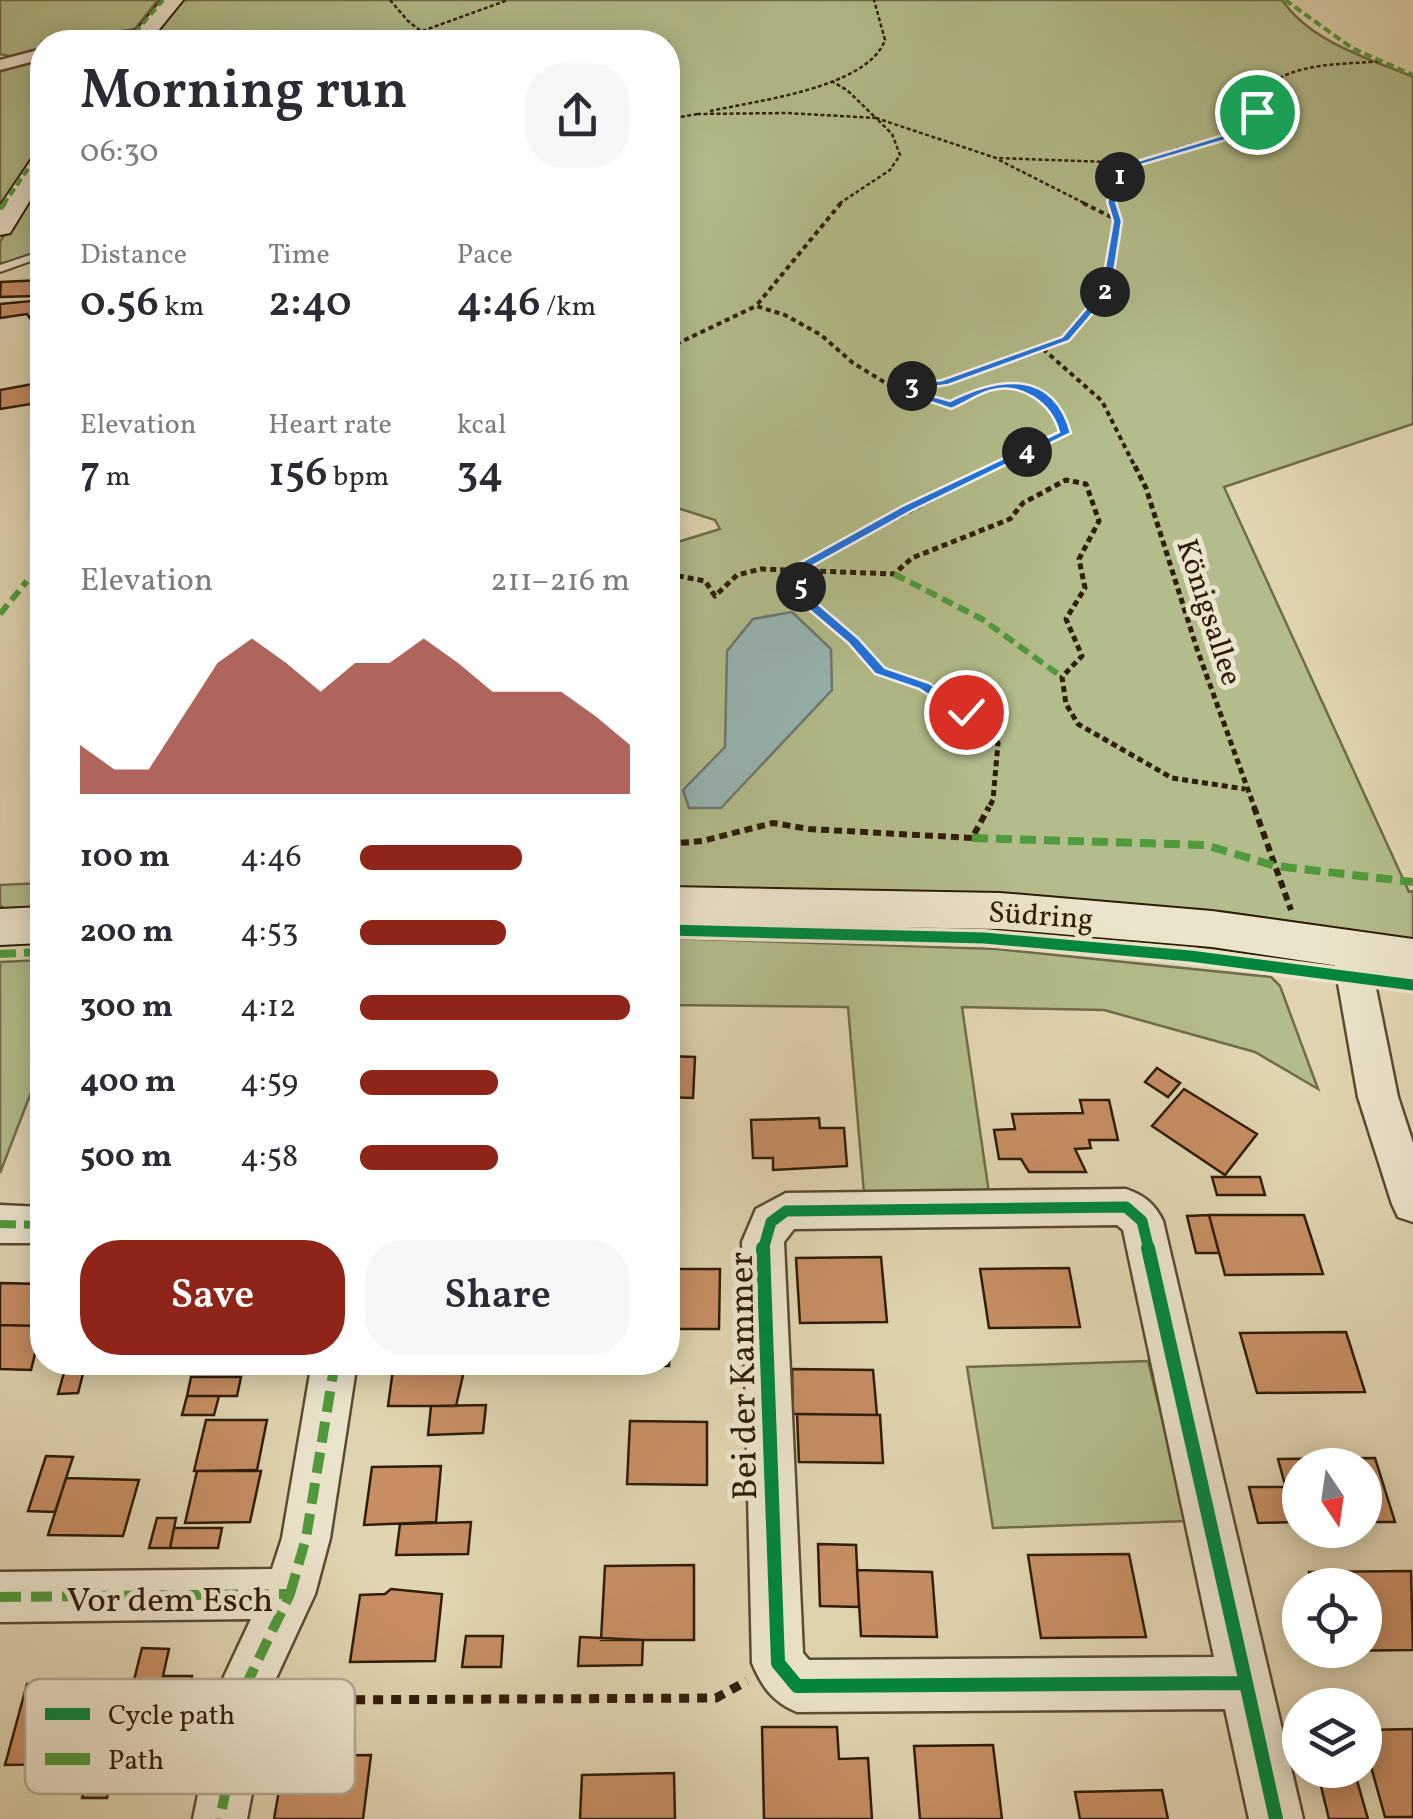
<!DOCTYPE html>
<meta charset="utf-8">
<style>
body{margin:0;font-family:Vollkorn,serif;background:#f7f7f7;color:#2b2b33;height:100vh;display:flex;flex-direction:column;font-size:38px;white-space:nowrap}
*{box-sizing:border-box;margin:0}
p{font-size:32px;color:#7c7c81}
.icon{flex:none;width:55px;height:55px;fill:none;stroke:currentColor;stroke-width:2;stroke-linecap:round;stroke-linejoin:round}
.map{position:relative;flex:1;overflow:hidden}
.panel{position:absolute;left:30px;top:30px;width:650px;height:1345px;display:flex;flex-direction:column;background:#fff;border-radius:40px;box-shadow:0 5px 25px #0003}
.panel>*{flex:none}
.needle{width:65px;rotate:167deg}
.fabs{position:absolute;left:1282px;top:1448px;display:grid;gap:20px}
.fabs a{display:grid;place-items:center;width:100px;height:100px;border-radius:50%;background:#fff;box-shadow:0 5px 25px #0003;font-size:50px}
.pin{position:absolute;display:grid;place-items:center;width:85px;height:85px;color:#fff;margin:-42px;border:5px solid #fff;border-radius:50%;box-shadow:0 2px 10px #0007}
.km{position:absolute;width:50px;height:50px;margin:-25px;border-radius:50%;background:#222;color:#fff;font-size:28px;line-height:50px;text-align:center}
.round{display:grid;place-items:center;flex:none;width:105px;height:105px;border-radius:40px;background:#f7f7f7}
.head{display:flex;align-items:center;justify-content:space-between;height:170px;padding:0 50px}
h1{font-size:55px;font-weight:600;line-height:75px}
.metrics{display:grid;grid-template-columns:repeat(3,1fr);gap:15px;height:170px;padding:10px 50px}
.metrics div{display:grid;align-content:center}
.metrics b{font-size:42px;font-weight:600}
.metrics small{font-size:28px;font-weight:400}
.metrics p{font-size:28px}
.chart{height:280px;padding:20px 50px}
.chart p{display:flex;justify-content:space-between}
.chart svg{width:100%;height:180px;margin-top:10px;fill:#8f2418;opacity:.7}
.button{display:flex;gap:20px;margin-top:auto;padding:20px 50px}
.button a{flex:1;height:115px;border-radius:40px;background:#8f2418;color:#fff;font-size:40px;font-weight:600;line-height:115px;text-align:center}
.button a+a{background:#f7f7f7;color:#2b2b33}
ul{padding:0 50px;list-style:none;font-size:32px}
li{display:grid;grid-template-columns:160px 120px 1fr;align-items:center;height:75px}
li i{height:25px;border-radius:12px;background:#8f2418}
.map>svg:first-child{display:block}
</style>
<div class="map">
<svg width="1413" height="1819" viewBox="0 0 1413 1819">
<rect width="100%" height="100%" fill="#e0d5b0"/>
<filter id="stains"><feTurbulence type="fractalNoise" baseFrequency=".002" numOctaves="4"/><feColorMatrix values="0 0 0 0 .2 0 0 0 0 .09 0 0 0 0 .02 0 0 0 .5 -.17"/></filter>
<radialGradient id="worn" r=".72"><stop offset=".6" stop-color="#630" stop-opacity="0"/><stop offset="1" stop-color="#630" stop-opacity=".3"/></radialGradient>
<path fill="#b3bd8b" stroke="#716c4a" stroke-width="2.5" d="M 0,0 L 158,0 L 134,30 L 78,42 L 42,42 L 42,52 L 18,58 L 0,54 Z
M 179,0 L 1282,0 C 1311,42 1368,58 1413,77 L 1413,424 L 1224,487 L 1409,892 L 1413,891 L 1413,939 L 1226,912 L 860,893 L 668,891 L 668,545 L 720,529 L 715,520 L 668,505 L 668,42 L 144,42 Z
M 42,56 L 42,147 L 0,205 L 0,67 Z
M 42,174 L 42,260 L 0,264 L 0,242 Z
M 42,883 L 42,914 L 12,915 L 0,905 L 0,885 Z
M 668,918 L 841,921 L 1008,930 L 1254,960 L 1002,936 L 668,927 Z
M 668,938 L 996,949 L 1271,977 L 1280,986 L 1318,1089 L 1255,1052 L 1104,1010 L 962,1007 L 989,1193 L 864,1193 L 848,1007 L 668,1005 Z
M 42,960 L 42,1064 L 0,1173 L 0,962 Z
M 1148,1361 L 1187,1521 L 993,1528 L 967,1367 Z"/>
<path fill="#97b6b5" stroke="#6d7870" stroke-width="2.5" d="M 792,612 L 831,649 L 832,690 L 721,808 L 689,808 L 683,790 L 725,747 L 727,651 L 753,619 Z"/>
<path fill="#c78e64" stroke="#2f1c09" stroke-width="2.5" d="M 42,280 L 36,296 L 0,297 L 1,282 Z
M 42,300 L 42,322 L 34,324 L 27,314 L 0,318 L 0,304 Z
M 33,384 L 37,403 L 0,409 L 0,390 Z
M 668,1056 L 695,1057 L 693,1098 L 668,1097 Z
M 1157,1068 L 1180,1083 L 1168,1097 L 1145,1082 Z
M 1184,1089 L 1257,1134 L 1225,1175 L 1152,1126 Z
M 1080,1100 L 1109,1100 L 1118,1140 L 1089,1140 L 1091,1148 L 1075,1149 L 1086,1172 L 1029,1172 L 1021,1159 L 999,1159 L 994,1130 L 1015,1129 L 1012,1114 L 1083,1113 Z
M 819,1118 L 820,1128 L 844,1128 L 847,1166 L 773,1170 L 773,1158 L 753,1158 L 751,1120 Z
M 668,1158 L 678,1159 L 676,1229 L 668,1229 Z
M 1212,1177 L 1260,1177 L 1265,1195 L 1217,1195 Z
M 1209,1215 L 1304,1215 L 1323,1274 L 1225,1275 Z
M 1209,1215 L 1219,1253 L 1196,1253 L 1187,1216 Z
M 881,1257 L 887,1322 L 800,1323 L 796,1258 Z
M 1069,1268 L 1080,1327 L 989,1328 L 980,1269 Z
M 668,1269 L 720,1269 L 719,1329 L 671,1329 L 669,1366 L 600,1365 L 668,1362 Z
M 0,1283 L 42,1284 L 42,1326 L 0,1325 Z
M 0,1325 L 42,1326 L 31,1370 L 0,1369 Z
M 1346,1332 L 1365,1392 L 1257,1393 L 1240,1333 Z
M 67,1362 L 86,1362 L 78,1393 L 58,1394 Z
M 216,1362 L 277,1362 L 275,1371 L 214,1371 Z
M 394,1362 L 466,1362 L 456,1406 L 388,1406 Z
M 792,1369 L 873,1370 L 877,1415 L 793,1414 Z
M 191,1377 L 241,1377 L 237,1396 L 187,1396 Z
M 187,1396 L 219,1396 L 214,1415 L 182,1415 Z
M 486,1405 L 483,1433 L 428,1435 L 431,1406 Z
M 797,1414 L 880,1415 L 883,1463 L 799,1462 Z
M 206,1420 L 267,1420 L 257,1470 L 194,1471 Z
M 630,1421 L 707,1422 L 707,1485 L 627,1484 Z
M 46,1456 L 73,1457 L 55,1512 L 28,1511 Z
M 1375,1458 L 1395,1522 L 1365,1522 L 1365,1465 L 1300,1465 L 1300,1522 L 1295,1522 L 1278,1459 Z
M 441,1466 L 436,1522 L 364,1525 L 372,1467 Z
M 197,1471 L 261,1471 L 250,1522 L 185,1523 Z
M 66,1478 L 139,1480 L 123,1536 L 48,1535 Z
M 1249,1487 L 1285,1487 L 1295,1522 L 1258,1523 Z
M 157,1518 L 176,1518 L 170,1548 L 149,1548 Z
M 471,1522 L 468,1554 L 396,1555 L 400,1524 Z
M 174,1528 L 222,1528 L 218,1548 L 170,1548 Z
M 818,1544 L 856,1545 L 859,1607 L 820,1606 Z
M 1129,1554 L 1146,1637 L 1041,1638 L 1028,1555 Z
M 694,1565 L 694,1640 L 601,1640 L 605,1566 Z
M 857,1570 L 932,1572 L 937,1637 L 861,1636 Z
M 1411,1571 L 1413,1650 L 1330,1651 L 1365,1650 L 1365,1585 L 1312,1585 L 1309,1572 Z
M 391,1589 L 442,1594 L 435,1661 L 350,1662 L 360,1595 L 385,1594 Z
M 466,1636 L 503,1636 L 501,1667 L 462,1667 Z
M 580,1637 L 643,1640 L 642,1665 L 578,1666 Z
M 142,1648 L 169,1649 L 163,1676 L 192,1676 L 173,1764 L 113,1764 Z
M 82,1683 L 62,1764 L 5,1765 L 27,1684 Z
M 762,1727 L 837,1727 L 839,1759 L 868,1758 L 872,1819 L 764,1819 Z
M 1413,1729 L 1413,1817 L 1385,1817 L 1365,1745 L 1365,1730 Z
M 97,1739 L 119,1739 L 107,1798 L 82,1798 Z
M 993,1745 L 1002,1819 L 920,1819 L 914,1746 Z
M 371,1755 L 363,1819 L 274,1819 L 285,1756 Z
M 1317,1770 L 1354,1770 L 1368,1819 L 1329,1819 Z
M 674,1773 L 675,1819 L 580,1819 L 582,1775 Z
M 1162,1790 L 1168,1819 L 1080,1819 L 1075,1792 Z"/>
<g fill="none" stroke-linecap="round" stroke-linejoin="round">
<g stroke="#5b4a33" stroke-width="4">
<path id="lane" d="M 42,251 L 42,257 L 0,272 L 0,265 Z"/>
</g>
<g stroke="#5b4a33" stroke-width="5">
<path id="street" d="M 146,29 L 152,31 L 152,37 L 119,42 L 80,42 L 88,37 Z
M 42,49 L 42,59 L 0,70 L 0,60 Z
M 1350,935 L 1363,939 L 1368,949 L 1398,1097 L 1413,1143 L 1413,1222 L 1398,1217 L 1392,1204 L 1358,1097 L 1332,949 L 1337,939 Z
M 1126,1189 C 1144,1195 1155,1204 1163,1221 L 1303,1819 L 1249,1819 L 1225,1709 L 797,1712 C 773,1702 762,1687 752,1663 L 742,1242 L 756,1209 L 786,1193 ZM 1117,1225 L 1123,1230 L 1214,1657 L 809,1660 L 803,1653 L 784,1242 L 794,1229 Z
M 0,1205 L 42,1207 L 42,1243 L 0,1243 Z
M 312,1362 L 357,1362 L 330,1538 L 315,1594 L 272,1687 L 247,1819 L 193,1819 L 221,1683 L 251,1619 L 0,1622 L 0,1572 L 272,1569 L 282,1538 Z"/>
</g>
<g stroke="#2f1c09" stroke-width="4">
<path id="secondary" d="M 162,0 L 183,0 L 149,42 L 127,42 Z
M 42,154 L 42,181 L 10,233 L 0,235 L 0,206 L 33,157 Z
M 668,887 L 1000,893 L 1212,911 L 1413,939 L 1413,977 L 1212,947 L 1000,929 L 668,923 Z
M 42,907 L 42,943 L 0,945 L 0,909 Z"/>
</g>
<path stroke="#2f1c09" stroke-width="2.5" stroke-dasharray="4 2.5" stroke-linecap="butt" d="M 390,0 L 408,21 L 435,42
M 392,42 L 508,0
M 831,81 L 847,90 L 876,118 L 996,158 L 1136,163
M 710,111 C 755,101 868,88 885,40 L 874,0
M 697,114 L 787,113 L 876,118 L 892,134 L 900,155 L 890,170 L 837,205
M 668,119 L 698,114
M 999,160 L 1088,205
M 1112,205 C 1114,153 1205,143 1247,131 C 1253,117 1257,99 1267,88 C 1293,61 1347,65 1381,61"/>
<path stroke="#2f1c09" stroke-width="4" stroke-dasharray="5 4" stroke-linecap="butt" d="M 841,203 L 756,306 L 785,315 L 821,335 L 853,363 L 894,388 L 944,383 L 1065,339 L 1106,291 L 1118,221 L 1111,203
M 1083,203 L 1117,220
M 668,348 L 756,306
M 1043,349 L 1102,401 L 1136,469
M 900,390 L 951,405 C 998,378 1042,374 1065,433 L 991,469"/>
<path stroke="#2f1c09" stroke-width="5" stroke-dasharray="6 4" stroke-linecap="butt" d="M 1135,466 L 1146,488 L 1197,649 L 1255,809
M 792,572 L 996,466
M 792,573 L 814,607 L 880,671 L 924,686 L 965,712 L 998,743 L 993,800 L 988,809
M 668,574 L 705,581 L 715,596 L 737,575 L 761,569 L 894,574 L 912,558 L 1010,519 L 1023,503 L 1066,480 L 1086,484 L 1099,521 L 1079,559 L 1085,588 L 1066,619 L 1082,656 L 1062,677 L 1066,704 L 1078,724 L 1172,778 L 1245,789"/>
<path stroke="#2f1c09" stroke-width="6" stroke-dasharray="8 5" stroke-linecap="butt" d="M 1254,807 L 1291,910
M 668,844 L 702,841 L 773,823 L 809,829 L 972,838 L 989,807"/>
<path stroke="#2f1c09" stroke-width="9" stroke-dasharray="10 8" stroke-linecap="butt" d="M 284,1693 L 312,1700 L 716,1698 L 747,1681"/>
<use href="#lane" fill="#ebe4cc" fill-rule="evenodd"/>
<use href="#street" fill="#ebe4cc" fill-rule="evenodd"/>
<use href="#secondary" fill="#ebe4cc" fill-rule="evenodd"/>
<path stroke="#509a3b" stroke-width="4" stroke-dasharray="8 4" stroke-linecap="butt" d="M 1285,0 L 1352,48 L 1413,75
M 127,42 L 163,0
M 3,205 L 42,149"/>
<path stroke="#509a3b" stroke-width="5" stroke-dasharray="10 5" stroke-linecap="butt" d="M 0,209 L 5,203"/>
<path stroke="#509a3b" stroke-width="6" stroke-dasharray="12 6" stroke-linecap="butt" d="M 894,574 L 982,619 L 1062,677
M 0,614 L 27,581"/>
<path stroke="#509a3b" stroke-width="8" stroke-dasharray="16 8" stroke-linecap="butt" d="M 972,838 L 1205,845 L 1276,866 L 1413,882
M 0,954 L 42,952
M 0,1224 L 42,1225"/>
<path stroke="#509a3b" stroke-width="10" stroke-dasharray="21 10" stroke-linecap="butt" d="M 290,1594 L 306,1538 L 335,1362
M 0,1597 L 290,1594 L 247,1683 L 220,1819"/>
<g stroke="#ebe4cc" stroke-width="18">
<path id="cycleway-far1" d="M 668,930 L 984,938 L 1190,956 L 1413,985
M 763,1250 L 771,1222 L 786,1211 L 1126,1207 L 1142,1221 L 1149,1250"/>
</g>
<g stroke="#ebe4cc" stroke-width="20">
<path id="cycleway" d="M 763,1248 L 778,1663 L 797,1686 L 1246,1683
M 1148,1248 L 1246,1683
M 1246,1683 L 1276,1819"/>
</g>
<use href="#cycleway-far1" stroke="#00873e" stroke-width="11"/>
<use href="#cycleway" stroke="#00873e" stroke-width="14"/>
</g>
<path fill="#1a73e8" stroke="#fff" stroke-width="2.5" d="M 1254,110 L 1261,112 L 1250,133 L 1141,165 L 1122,180 L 1116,202 L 1122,221 L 1111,292 L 1069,341 L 948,385 L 911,390 L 950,401 C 998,377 1053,368 1071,433 L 913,510 L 798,574 L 818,604 L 858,638 L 885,668 L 929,683 L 973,712 L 960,716 L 919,689 L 875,674 L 848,643 L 809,610 L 787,570 L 904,505 L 1059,432 C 1051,403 1020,381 989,391 C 976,395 964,404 951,409 L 889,388 L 942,380 L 1062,337 L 1101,291 L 1113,221 L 1107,202 L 1115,177 L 1134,162 L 1243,129 Z"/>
<g text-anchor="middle" stroke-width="10" stroke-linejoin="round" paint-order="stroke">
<g font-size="30" fill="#2f1c09" stroke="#ebe4cc">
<text transform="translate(1210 612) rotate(72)" y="10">Königsallee</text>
<text transform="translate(1041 915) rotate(4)" y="10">Südring</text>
</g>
<g font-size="35" fill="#2f1c09" stroke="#ebe4cc">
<text transform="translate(742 1376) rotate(-91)" y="12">Bei der Kammer</text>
<text x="170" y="1611">Vor dem Esch</text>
</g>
</g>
<rect x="25" y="1679" width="330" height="115" rx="15" fill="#ebe4cc" stroke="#b3a892" stroke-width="2.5"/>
<rect x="45" y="1708" width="45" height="12" fill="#00873e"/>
<rect x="45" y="1753" width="45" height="12" fill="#509a3b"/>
<g font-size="28" fill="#2f1c09">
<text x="108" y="1724">Cycle path</text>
<text x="108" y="1769">Path</text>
</g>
<rect width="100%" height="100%" filter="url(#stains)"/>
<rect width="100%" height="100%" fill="url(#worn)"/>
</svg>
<div class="fabs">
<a><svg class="needle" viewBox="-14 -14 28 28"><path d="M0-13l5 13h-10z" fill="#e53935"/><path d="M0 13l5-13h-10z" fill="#7c7c81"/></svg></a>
<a><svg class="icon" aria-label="locate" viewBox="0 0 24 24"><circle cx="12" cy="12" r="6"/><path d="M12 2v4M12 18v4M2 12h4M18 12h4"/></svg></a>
<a><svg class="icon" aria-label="layers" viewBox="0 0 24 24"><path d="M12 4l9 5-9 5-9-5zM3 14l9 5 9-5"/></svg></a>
</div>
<div class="pin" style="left:1257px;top:112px;background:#1e9e55"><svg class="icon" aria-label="arrive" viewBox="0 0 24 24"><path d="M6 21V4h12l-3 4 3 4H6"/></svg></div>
<div class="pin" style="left:966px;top:712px;background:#d93025"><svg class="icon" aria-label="check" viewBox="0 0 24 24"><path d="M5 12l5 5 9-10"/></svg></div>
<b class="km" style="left:1120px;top:177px">1</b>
<b class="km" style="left:1105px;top:292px">2</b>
<b class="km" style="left:912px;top:386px">3</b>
<b class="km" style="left:1027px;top:452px">4</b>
<b class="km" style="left:801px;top:587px">5</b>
<section class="panel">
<div class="head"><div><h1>Morning run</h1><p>06:30</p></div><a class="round"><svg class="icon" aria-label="share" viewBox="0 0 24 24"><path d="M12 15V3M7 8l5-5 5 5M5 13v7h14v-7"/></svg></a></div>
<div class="metrics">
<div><p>Distance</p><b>0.56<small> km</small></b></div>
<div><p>Time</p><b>2:40</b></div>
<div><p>Pace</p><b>4:46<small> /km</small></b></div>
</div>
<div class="metrics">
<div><p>Elevation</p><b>7<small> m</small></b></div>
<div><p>Heart rate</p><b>156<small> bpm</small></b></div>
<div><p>kcal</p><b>34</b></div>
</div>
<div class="chart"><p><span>Elevation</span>211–216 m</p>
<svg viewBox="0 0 160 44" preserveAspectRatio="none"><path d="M0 44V32L10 38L20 38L30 25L40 12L50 6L60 12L70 19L80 12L90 12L100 6L110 12L120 19L130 19L140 19L150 25L160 32V44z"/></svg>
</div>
<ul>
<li><b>100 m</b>4:46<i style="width:60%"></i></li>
<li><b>200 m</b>4:53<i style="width:54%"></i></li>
<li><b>300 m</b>4:12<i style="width:100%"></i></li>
<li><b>400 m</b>4:59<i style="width:51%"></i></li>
<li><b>500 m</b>4:58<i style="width:51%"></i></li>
</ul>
<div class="button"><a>Save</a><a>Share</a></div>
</section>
</div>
